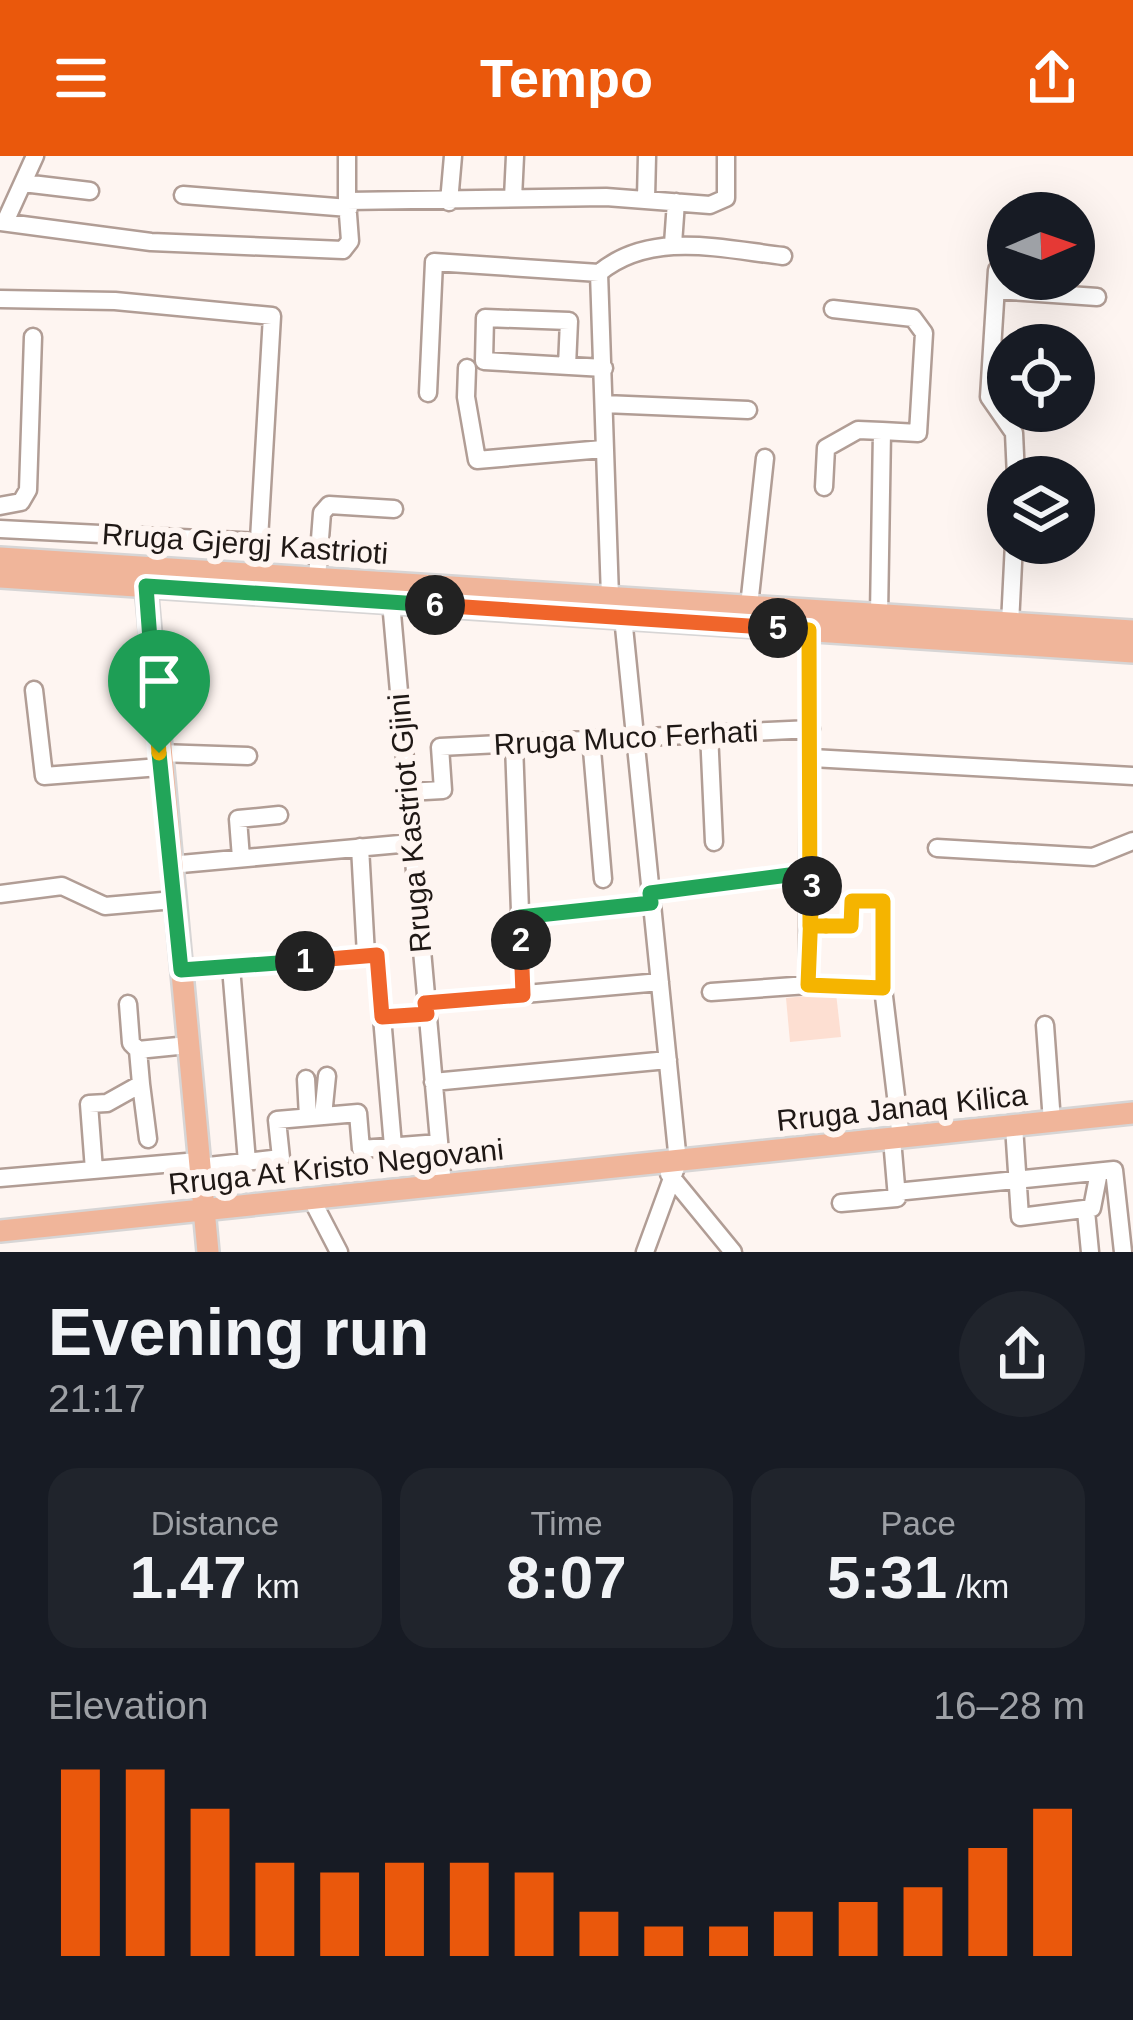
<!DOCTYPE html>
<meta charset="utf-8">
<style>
body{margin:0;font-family:Arial,sans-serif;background:#20242c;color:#f1f3f6;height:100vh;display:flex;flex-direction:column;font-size:45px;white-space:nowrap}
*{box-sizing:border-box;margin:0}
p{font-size:39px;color:#9ea1a6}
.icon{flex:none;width:66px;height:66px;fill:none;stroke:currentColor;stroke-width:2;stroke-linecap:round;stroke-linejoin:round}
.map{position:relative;height:1096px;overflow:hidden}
.details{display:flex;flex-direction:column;background:#171b24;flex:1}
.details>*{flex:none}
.needle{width:78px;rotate:88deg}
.buttons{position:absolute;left:987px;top:36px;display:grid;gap:24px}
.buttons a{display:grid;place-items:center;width:108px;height:108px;border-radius:50%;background:#171b24;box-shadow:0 12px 48px #0002;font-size:60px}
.pin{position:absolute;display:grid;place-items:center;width:102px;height:102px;color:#fff;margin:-123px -51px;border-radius:50% 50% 50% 0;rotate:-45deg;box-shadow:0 0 12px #0007}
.pin .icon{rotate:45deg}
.km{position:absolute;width:60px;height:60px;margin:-30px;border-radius:50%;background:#222;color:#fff;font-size:33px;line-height:60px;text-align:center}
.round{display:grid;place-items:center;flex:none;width:126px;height:126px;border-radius:63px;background:#20242c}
.headline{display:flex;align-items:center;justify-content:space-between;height:204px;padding:0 48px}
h1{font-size:66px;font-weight:800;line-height:90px}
.figures{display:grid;grid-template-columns:repeat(3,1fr);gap:18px;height:204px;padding:12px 48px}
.figures div{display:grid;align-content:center;border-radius:30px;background:#20242c;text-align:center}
.figures b{font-size:60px;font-weight:800}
.figures small{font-size:33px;font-weight:400}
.figures p{font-size:33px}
.chart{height:336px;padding:24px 48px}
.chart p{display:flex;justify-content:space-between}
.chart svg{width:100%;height:216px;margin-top:12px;stroke:#ea580c;stroke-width:6}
header{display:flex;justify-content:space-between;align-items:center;height:156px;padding:0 48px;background:#ea580c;color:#fff;font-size:54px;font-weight:800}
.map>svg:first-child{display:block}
</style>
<header><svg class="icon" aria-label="menu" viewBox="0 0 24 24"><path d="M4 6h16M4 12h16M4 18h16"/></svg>Tempo<svg class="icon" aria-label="share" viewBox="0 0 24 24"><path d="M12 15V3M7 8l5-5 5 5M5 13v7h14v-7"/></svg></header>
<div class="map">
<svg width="1133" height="1096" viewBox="0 0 1133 1096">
<rect width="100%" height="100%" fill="#fef5f1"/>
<path fill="#fddfd2" d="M 836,837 L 841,881 L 790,886 L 786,842 Z"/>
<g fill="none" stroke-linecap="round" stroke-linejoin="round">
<g stroke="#b19d95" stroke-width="21">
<path id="minor" d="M 347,0 L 347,45 L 606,41 L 710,49 L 726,42 L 726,0
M 23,27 L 90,35
M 183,39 L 349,52
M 513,42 L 515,0
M 646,42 L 647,0
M 449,46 L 453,0
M 0,66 L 151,86 L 343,94 L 350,85 L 347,45
M 5,66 L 35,0
M 673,88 L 676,46
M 997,114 L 989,241 L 1014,277 L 1016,321
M 996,134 L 1097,141
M 0,143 L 115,145 L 272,160 L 257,418
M 833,153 L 913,162 L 924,177 L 918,277 L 882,275 L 879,459
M 567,210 L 569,165 L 485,162 L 484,205 L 604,212
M 467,212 L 466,241 L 477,304 L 603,293
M 428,237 L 434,106 L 599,117
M 604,248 L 748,254
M 824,331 L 826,292 L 858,274 L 882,275
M 0,350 L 21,346 L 28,334 L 33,181
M 0,373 L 259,386
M 317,422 L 322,357 L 329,349 L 394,353
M 610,441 L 599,117 C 651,74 722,93 783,100
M 391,446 L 443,1030
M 749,450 L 765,302
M 623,461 L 678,1006 L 645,1096
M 1010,468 L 1014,387
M 34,534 L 44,620 L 160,611
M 709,576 L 714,686
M 591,582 L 603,723
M 514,588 L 523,839
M 159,597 L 248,600
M 812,602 L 1133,620
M 407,636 L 443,634 L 440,591 L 811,573
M 360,691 L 366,799
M 937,692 L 1093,701 L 1133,685
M 241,702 L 238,663 L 279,659
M 170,709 L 411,687
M 650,737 L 812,716
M 0,738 L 62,730 L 105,750 L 174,744
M 520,761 L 651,747
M 810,770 L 851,770 L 852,745 L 883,745 L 883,832
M 231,811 L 247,1006
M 181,814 L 377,798 L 382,861 L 426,858
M 808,829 L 809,474
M 711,836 L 808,829 L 883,832 L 901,982
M 425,847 L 660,826
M 128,848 L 131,887 L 138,894
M 382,861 L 393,990
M 1045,869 L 1052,966
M 306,923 L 308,961
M 433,926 L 668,904
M 141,928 L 148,983
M 323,960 L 327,920
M 1014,970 L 1020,1061 L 1092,1052 L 1099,1016
M 199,1011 L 281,1002 L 277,964 L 358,957 L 361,993 L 439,987
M 94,1014 L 89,948 L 107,947 L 141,928 L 138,894 L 188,889
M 669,1018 L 733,1096
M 0,1022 L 198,1005
M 896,1036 L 1114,1014 L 1123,1096
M 312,1044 L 339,1096
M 841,1047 L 897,1042 L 892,983
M 1086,1055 L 1090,1096"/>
</g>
<g stroke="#d7d5d5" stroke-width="26">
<path id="major" d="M 0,402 L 1133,475
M 0,421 L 1133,496
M 146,430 L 208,1096
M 0,1075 L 1133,957"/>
</g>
<use href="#minor" stroke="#fff" stroke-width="16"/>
<use href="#major" stroke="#f0b59a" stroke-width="21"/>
</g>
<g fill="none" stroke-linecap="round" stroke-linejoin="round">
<g stroke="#fff" stroke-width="24">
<path id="split-1" d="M 159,597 L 181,814 L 305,805"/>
</g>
<g stroke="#fff" stroke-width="24">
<path id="split-2" d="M 305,805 L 377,799 L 382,861 L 427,858 L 425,847 L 523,839 L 521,784"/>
</g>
<g stroke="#fff" stroke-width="24">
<path id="split-3" d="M 521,784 L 520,761 L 651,747 L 650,737 L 812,716 L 812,730"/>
</g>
<g stroke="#fff" stroke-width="24">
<path id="split-4" d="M 812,730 L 808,829 L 883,832 L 883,745 L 852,745 L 851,770 L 826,770"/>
</g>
<g stroke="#fff" stroke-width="24">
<path id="split-5" d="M 778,472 L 809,474 L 810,770 L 826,770"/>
</g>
<g stroke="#fff" stroke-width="24">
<path id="split-6" d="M 435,449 L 778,472"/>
</g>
<g stroke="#fff" stroke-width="24">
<path id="split-7" d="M 150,484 L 146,430 L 435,449"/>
</g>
<g stroke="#fff" stroke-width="24">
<path id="split-8" d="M 150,484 L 159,597"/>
</g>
<use href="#split-1" stroke="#22a559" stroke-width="15"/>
<use href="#split-2" stroke="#f0652b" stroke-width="15"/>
<use href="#split-3" stroke="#22a559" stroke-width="15"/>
<use href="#split-4" stroke="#f5b400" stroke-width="15"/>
<use href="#split-5" stroke="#f5b400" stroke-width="15"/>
<use href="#split-6" stroke="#f0652b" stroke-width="15"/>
<use href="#split-7" stroke="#22a559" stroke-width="15"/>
<use href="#split-8" stroke="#f5b400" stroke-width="15"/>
</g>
<g text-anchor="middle" stroke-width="12" stroke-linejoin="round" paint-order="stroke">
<g font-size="30" fill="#1f1815" stroke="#fef5f1">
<text transform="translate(245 388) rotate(4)" y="10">Rruga Gjergj Kastrioti</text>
<text transform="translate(626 582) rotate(-3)" y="10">Rruga Muco Ferhati</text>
<text transform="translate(410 667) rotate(-95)" y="10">Rruga Kastriot Gjini</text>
<text transform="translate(902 952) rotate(-6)" y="10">Rruga Janaq Kilica</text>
<text transform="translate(336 1011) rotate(-6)" y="10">Rruga At Kristo Negovani</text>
</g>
</g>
</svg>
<div class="buttons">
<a><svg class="needle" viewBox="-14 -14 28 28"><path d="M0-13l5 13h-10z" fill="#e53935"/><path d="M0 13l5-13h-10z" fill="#9ea1a6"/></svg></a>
<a><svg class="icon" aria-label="locate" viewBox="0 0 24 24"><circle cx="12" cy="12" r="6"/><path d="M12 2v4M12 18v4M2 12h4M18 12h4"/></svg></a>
<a><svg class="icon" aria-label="layers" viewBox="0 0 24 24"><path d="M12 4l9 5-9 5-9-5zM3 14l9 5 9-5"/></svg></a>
</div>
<div class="pin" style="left:159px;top:597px;background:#1e9e55"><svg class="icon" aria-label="arrive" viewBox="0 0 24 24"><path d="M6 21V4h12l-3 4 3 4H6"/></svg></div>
<b class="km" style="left:305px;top:805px">1</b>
<b class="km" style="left:521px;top:784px">2</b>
<b class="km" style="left:812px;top:730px">3</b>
<b class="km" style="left:778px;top:472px">5</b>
<b class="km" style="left:435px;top:449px">6</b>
</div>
<section class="details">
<div class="headline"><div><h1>Evening run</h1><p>21:17</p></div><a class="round"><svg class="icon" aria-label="share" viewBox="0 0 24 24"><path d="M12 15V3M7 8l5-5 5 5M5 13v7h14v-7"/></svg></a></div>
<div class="figures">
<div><p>Distance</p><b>1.47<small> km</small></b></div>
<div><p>Time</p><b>8:07</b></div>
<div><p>Pace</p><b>5:31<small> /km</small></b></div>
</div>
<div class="chart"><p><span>Elevation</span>16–28 m</p>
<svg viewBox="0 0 160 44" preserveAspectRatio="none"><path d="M5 44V6M15 44V6M25 44V14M35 44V25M45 44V27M55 44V25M65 44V25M75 44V27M85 44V35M95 44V38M105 44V38M115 44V35M125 44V33M135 44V30M145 44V22M155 44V14"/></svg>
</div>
</section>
